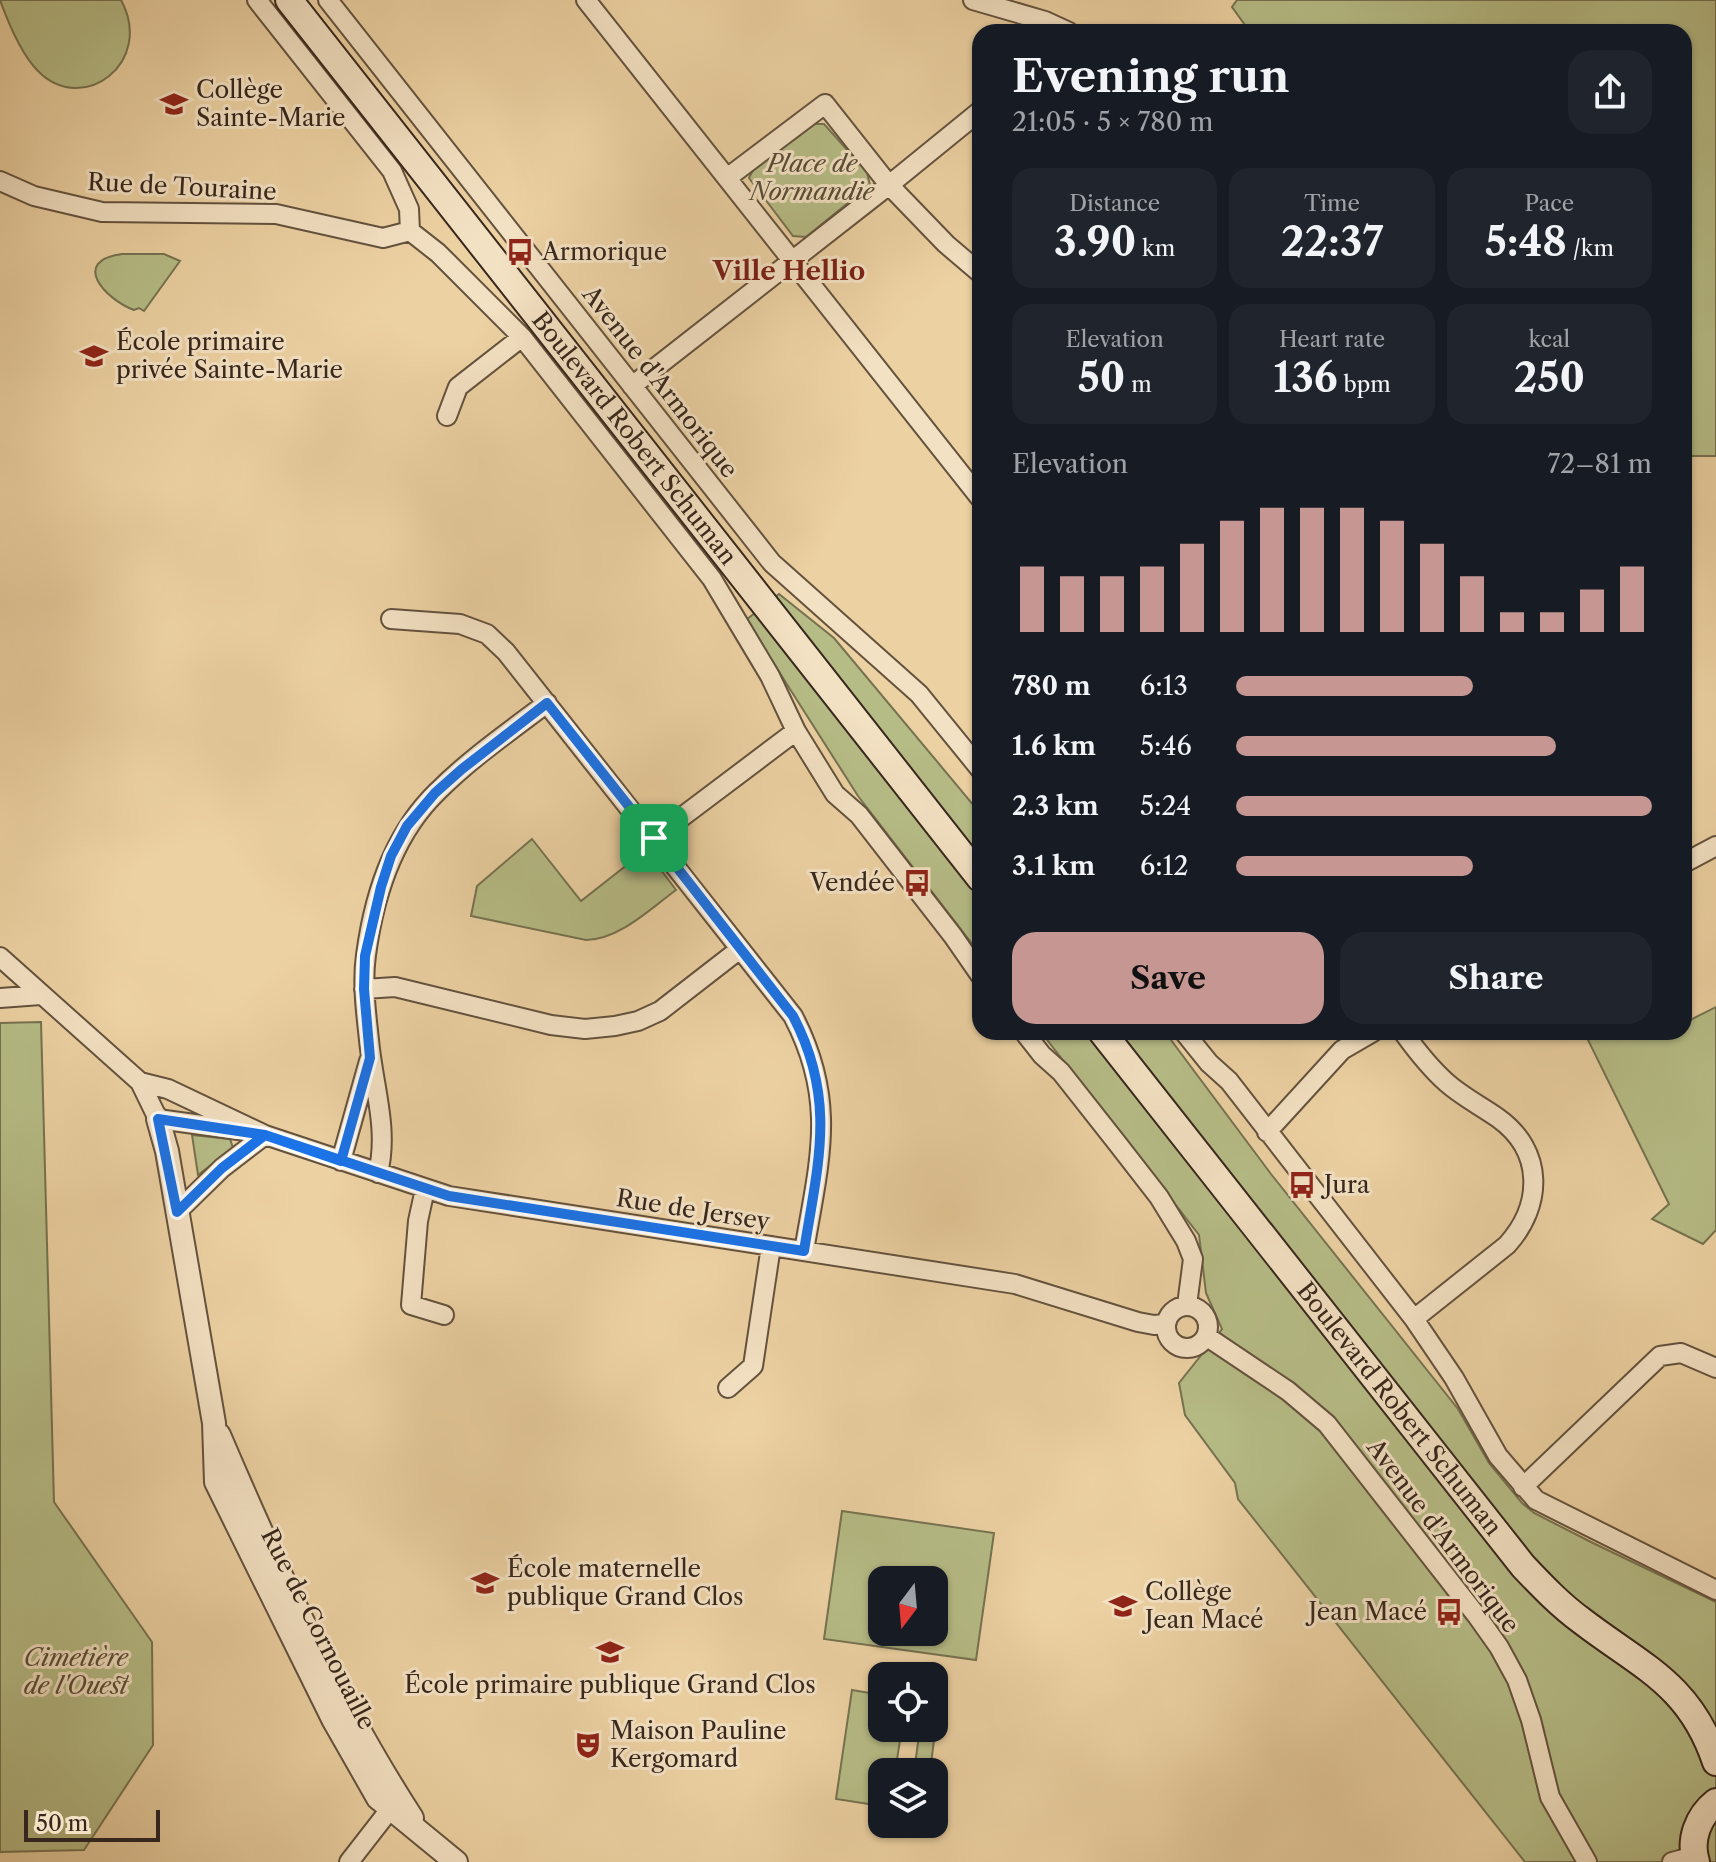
<!DOCTYPE html>
<meta charset="utf-8">
<style>
body{margin:0;font-family:"Libre Caslon Text",serif;background:#20242c;color:#f1f3f6;height:100vh;display:flex;flex-direction:column;font-size:30px;white-space:nowrap}
*{box-sizing:border-box;margin:0}
p{font-size:26px;color:#9ea1a6}
.icon{flex:none;width:44px;height:44px;fill:none;stroke:currentColor;stroke-width:2;stroke-linecap:round;stroke-linejoin:round}
.map{position:relative;flex:1;overflow:hidden}
.panel{position:absolute;left:972px;top:24px;width:720px;height:1016px;display:flex;flex-direction:column;background:#171b24;border-radius:24px;box-shadow:0 2px 6px #0004}
.panel>*{flex:none}
.needle{width:52px;rotate:196deg}
.buttons{position:absolute;left:868px;top:1566px;display:grid;gap:16px}
.buttons a{display:grid;place-items:center;width:80px;height:80px;border-radius:16px;background:#171b24;box-shadow:0 2px 6px #0004;font-size:40px}
.scale{position:absolute;left:24px;bottom:20px;width:136px;box-sizing:border-box;padding-left:8px;border:4px solid #37271c;border-top:0;font-size:22px;line-height:28px;white-space:nowrap;color:#37271c;-webkit-text-stroke:6px #f3e1c3;paint-order:stroke}
.pin{position:absolute;display:grid;place-items:center;width:68px;height:68px;color:#fff;margin:-34px;border-radius:16px;box-shadow:0 4px 12px #0006}
.round{display:grid;place-items:center;flex:none;width:84px;height:84px;border-radius:24px;background:#20242c}
.headline{display:flex;align-items:center;justify-content:space-between;height:136px;padding:0 40px}
h1{font-size:44px;font-weight:700;line-height:60px}
.stats{display:grid;grid-template-columns:repeat(3,1fr);gap:12px;height:136px;padding:8px 40px}
.stats div{display:grid;align-content:center;border-radius:20px;background:#20242c;text-align:center}
.stats b{font-size:40px;font-weight:700}
.stats small{font-size:22px;font-weight:400}
.stats p{font-size:22px}
.chart{height:224px;padding:16px 40px}
.chart p{display:flex;justify-content:space-between}
.chart svg{width:100%;height:144px;margin-top:8px;stroke:#c59692;stroke-width:6}
.cta{display:flex;gap:16px;margin-top:auto;padding:16px 40px}
.cta a{flex:1;height:92px;border-radius:24px;background:#c59692;color:#111;font-size:32px;font-weight:700;line-height:92px;text-align:center}
.cta a+a{background:#20242c;color:#f1f3f6}
ul{padding:0 40px;list-style:none;font-size:26px}
li{display:grid;grid-template-columns:128px 96px 1fr;align-items:center;height:60px}
li i{height:20px;border-radius:10px;background:#c59692}
.map>svg:first-child{display:block}
</style>
<div class="map">
<svg width="1716" height="1862" viewBox="0 0 1716 1862">
<rect width="100%" height="100%" fill="#ecd1a2"/>
<filter id="stains"><feTurbulence type="fractalNoise" baseFrequency=".0025" numOctaves="4"/><feColorMatrix values="0 0 0 0 .2 0 0 0 0 .09 0 0 0 0 .02 0 0 0 .5 -.17"/></filter>
<radialGradient id="worn" r=".72"><stop offset=".6" stop-color="#630" stop-opacity="0"/><stop offset="1" stop-color="#630" stop-opacity=".3"/></radialGradient>
<path fill="#b6bc86" stroke="#767251" stroke-width="2" fill-rule="evenodd" d="M 0,0 L 121,0 C 155,62 83,117 38,71 C 21,54 8,22 0,0 Z
M 1237,0 L 1716,0 L 1716,456 L 1684,456 L 1684,32 L 1250,32 L 1232,7 Z
M 815,124 L 824,124 L 867,172 L 870,185 L 806,237 L 793,236 L 749,178 L 755,166 Z
M 122,254 L 164,254 L 180,261 L 144,311 L 139,308 L 134,310 C 105,299 70,261 122,254 Z
M 779,594 L 834,638 L 980,813 L 980,954 L 858,796 L 746,620 Z
M 532,839 L 581,901 L 646,850 L 676,890 C 650,909 620,939 586,940 L 471,916 L 477,886 Z
M 1716,1007 L 1716,1230 L 1703,1244 L 1652,1219 L 1669,1204 L 1588,1040 L 1603,1032 L 1684,1032 L 1684,1023 Z
M 41,1022 L 54,1502 L 152,1642 L 153,1745 L 84,1850 L 0,1852 L 0,1023 Z
M 1041,1032 L 1165,1032 L 1271,1174 L 1458,1409 L 1489,1463 L 1522,1503 L 1534,1513 L 1593,1543 L 1716,1602 L 1716,1862 L 1525,1862 L 1238,1499 L 1235,1483 L 1185,1415 L 1179,1383 L 1222,1329 L 1206,1293 L 1199,1235 Z
M 192,1135 L 230,1139 L 233,1148 L 198,1175 Z
M 842,1511 L 994,1533 L 976,1660 L 824,1639 ZM 882,1580 L 934,1580 L 934,1632 L 882,1632 Z
M 852,1690 L 882,1695 L 882,1728 L 902,1728 L 895,1772 L 882,1772 L 882,1806 L 836,1799 Z
M 934,1715 L 937,1716 L 930,1772 L 914,1772 L 920,1728 L 934,1728 Z"/>
<g fill="none" stroke-linecap="round" stroke-linejoin="round">
<g stroke="#64523e" stroke-width="22">
<path id="minor" d="M 257,0 L 392,171 L 409,209 L 410,231 L 438,253 L 522,337 L 712,579 L 770,676 L 796,731 L 835,794 L 859,815 L 953,936 L 980,975
M 328,0 L 772,563 L 919,694 L 980,769
M 586,0 L 980,498
M 973,0 L 1045,21 L 1069,32
M 980,111 L 889,185 L 946,244 L 980,273
M 0,181 L 34,196 L 102,212 L 276,214 L 383,238 L 410,231
M 632,386 L 889,185 L 825,104 L 727,178
M 447,416 L 458,387 L 522,337
M 391,619 L 460,624 L 487,634 L 506,652 L 793,1016 C 838,1102 819,1161 804,1251
M 654,838 L 796,731
M 1684,863 L 1716,846
M 0,957 L 140,1082 L 158,1119 L 238,1130
M 364,989 L 395,987 L 551,1025 L 585,1029 L 615,1026 L 638,1021 L 660,1011 L 740,949
M 0,998 L 41,995
M 1024,1032 L 1042,1055 L 1061,1072 L 1117,1143 L 1159,1197 L 1186,1241 L 1193,1259 L 1187,1305
M 1184,1032 L 1209,1063 L 1229,1081 L 1414,1319 L 1454,1378 L 1498,1456 L 1536,1500 L 1716,1590
M 1403,1032 C 1416,1050 1430,1068 1447,1083 C 1463,1097 1481,1106 1498,1118 C 1544,1151 1543,1205 1507,1245 L 1414,1319
M 140,1082 L 168,1089 L 265,1135 L 449,1196 L 1015,1284 L 1138,1322 L 1154,1325 L 1165,1324
M 1267,1132 L 1342,1050 L 1373,1032
M 341,1161 L 369,1061
M 378,1173 C 389,1129 373,1085 369,1040 C 366,1012 362,983 366,955 C 374,895 393,834 438,791 C 471,758 510,731 547,703
M 425,1189 L 418,1221 L 411,1305 L 444,1315
M 177,1212 L 222,1168 L 265,1135
M1166 1327a21 21 0 1 1 42 0a21 21 0 1 1-42 0Z
M 1206,1336 L 1288,1391 L 1327,1424 L 1477,1616 L 1499,1647 L 1517,1680 L 1531,1720 L 1550,1797 L 1587,1862
M 728,1388 L 753,1366 L 771,1246
M 1523,1487 L 1660,1356 L 1681,1353 L 1716,1368
M 349,1862 L 391,1808
M 1672,1862 L 1694,1856"/>
</g>
<g stroke="#64523e" stroke-width="26">
<path id="tertiary" d="M 158,1119 L 167,1151 L 214,1423 L 216,1482 L 333,1719 L 378,1798 L 456,1862
M 219,1435 C 275,1566 334,1698 412,1818"/>
</g>
<g stroke="#37271c" stroke-width="30">
<g id="secondary">
<path id="s1" d="M 289,0 L 980,878"/>
<path id="s2" d="M 1102,1032 L 1523,1566 C 1542,1586 1560,1605 1582,1621 C 1642,1667 1690,1684 1716,1762"/>
<path d="M 1696,1862 C 1689,1840 1698,1816 1716,1802"/>
</g>
</g>
<use href="#minor" stroke="#f3e1c3" stroke-width="18"/>
<use href="#tertiary" stroke="#f3e1c3" stroke-width="22"/>
<use href="#secondary" stroke="#f3e1c3" stroke-width="26"/>
</g>
<g fill="none" stroke-linecap="round" stroke-linejoin="round">
<g stroke="#fff" stroke-width="16">
<path id="route" d="M 654,838 L 547,703 L 462,769 L 435,793 L 407,826 L 391,856 L 381,887 L 365,956 L 364,989 L 370,1058 L 341,1161 L 265,1135 L 222,1168 L 177,1212 L 158,1119 L 265,1135 L 449,1196 L 804,1251 C 818,1163 837,1100 793,1016 L 654,838"/>
</g>
<use href="#route" stroke="#1a73e8" stroke-width="10"/>
</g>
<defs>
<g id="school-bare" transform="scale(2.16)"><path d="M0-5L7-2L0 1L-7-2ZM-4 1L0 2.5L4 1V4Q0 6-4 4Z" fill="#8f2418" stroke="#f3e1c3" stroke-width="2.5" paint-order="stroke"/></g>
<g id="bus-bare" transform="scale(2.16)"><path d="M-5-6H5V4H4V6H2V4H-2V6H-4V4H-5ZM-3.5-4V0h7V-4ZM-3.5 1.2v1.5H-2V1.2ZM2 1.2v1.5H3.5V1.2Z" fill="#8f2418" stroke="#f3e1c3" stroke-width="2.5" paint-order="stroke"/></g>
<g id="theatre-bare" transform="scale(2.16)"><path d="M-5-5.5Q0-4 5-5.5V0Q5 5 0 6Q-5 5-5 0ZM-3.3-2.5H-1v1.5H-3.3ZM1-2.5H3.3v1.5H1ZM-2.8 1Q0 5.5 2.8 1Z" fill="#8f2418" stroke="#f3e1c3" stroke-width="2.5" paint-order="stroke"/></g>
</defs>
<g fill-rule="evenodd">
<use href="#school-bare" x="174" y="104"/>
<use href="#bus-bare" x="520" y="252"/>
<use href="#school-bare" x="94" y="356"/>
<use href="#bus-bare" x="917" y="883"/>
<use href="#bus-bare" x="1302" y="1185"/>
<use href="#school-bare" x="485" y="1583"/>
<use href="#school-bare" x="1123" y="1606"/>
<use href="#bus-bare" x="1449" y="1612"/>
<use href="#school-bare" x="610" y="1652"/>
<use href="#theatre-bare" x="588" y="1745"/>
</g>
<g text-anchor="middle" stroke-width="6" stroke-linejoin="round" paint-order="stroke">
<g font-size="24" fill="#37271c" stroke="#f3e1c3" text-anchor="start">
<text x="196" y="98">Collège<tspan x="196" dy="28">Sainte-Marie</tspan></text>
<text x="542" y="260">Armorique</text>
<text x="116" y="350">École primaire<tspan x="116" dy="28">privée Sainte-Marie</tspan></text>
<text x="895" y="891" text-anchor="end">Vendée</text>
<text x="1324" y="1193">Jura</text>
<text x="507" y="1577">École maternelle<tspan x="507" dy="28">publique Grand Clos</tspan></text>
<text x="1145" y="1600">Collège<tspan x="1145" dy="28">Jean Macé</tspan></text>
<text x="1427" y="1620" text-anchor="end">Jean Macé</text>
<text x="610" y="1693" text-anchor="middle">École primaire publique Grand Clos</text>
<text x="610" y="1739">Maison Pauline<tspan x="610" dy="28">Kergomard</tspan></text>
</g>
<g font-size="24" font-style="italic" fill="#574c36" stroke="#f3e1c3">
<text x="812" y="172">Place de<tspan x="812" dy="28">Normandie</tspan></text>
<text x="76" y="1666">Cimetière<tspan x="76" dy="28">de l'Ouest</tspan></text>
</g>
<g font-size="24" fill="#37271c" stroke="#f3e1c3">
<text transform="translate(182 187) rotate(3)" y="8">Rue de Touraine</text>
<text transform="translate(660 382) rotate(52)" y="8">Avenue d'Armorique</text>
<text dy="8" stroke="none"><textPath href="#s1" startOffset="558">Boulevard Robert Schuman</textPath></text>
<text transform="translate(693 1210) rotate(9)" y="8">Rue de Jersey</text>
<text dy="8" stroke="none"><textPath href="#s2" startOffset="480">Boulevard Robert Schuman</textPath></text>
<text transform="translate(1443 1536) rotate(53)" y="8">Avenue d'Armorique</text>
<text transform="translate(318 1629) rotate(63)" y="8">Rue de Cornouaille</text>
</g>
<g font-size="26" font-weight="bold" fill="#7a1f14" stroke="#f3e1c3">
<text x="789" y="280">Ville Hellio</text>
</g>
</g>
<rect width="100%" height="100%" filter="url(#stains)"/>
<rect width="100%" height="100%" fill="url(#worn)"/>
</svg>
<div class="buttons">
<a><svg class="needle" viewBox="-14 -14 28 28"><path d="M0-13l5 13h-10z" fill="#e53935"/><path d="M0 13l5-13h-10z" fill="#9ea1a6"/></svg></a>
<a><svg class="icon" aria-label="locate" viewBox="0 0 24 24"><circle cx="12" cy="12" r="6"/><path d="M12 2v4M12 18v4M2 12h4M18 12h4"/></svg></a>
<a><svg class="icon" aria-label="layers" viewBox="0 0 24 24"><path d="M12 4l9 5-9 5-9-5zM3 14l9 5 9-5"/></svg></a>
</div>
<div class="scale">50 m</div>
<div class="pin" style="left:654px;top:838px;background:#1e9e55"><svg class="icon" aria-label="arrive" viewBox="0 0 24 24"><path d="M6 21V4h12l-3 4 3 4H6"/></svg></div>
<section class="panel">
<div class="headline"><div><h1>Evening run</h1><p>21:05 · 5 × 780 m</p></div><a class="round"><svg class="icon" aria-label="share" viewBox="0 0 24 24"><path d="M12 15V3M7 8l5-5 5 5M5 13v7h14v-7"/></svg></a></div>
<div class="stats">
<div><p>Distance</p><b>3.90<small> km</small></b></div>
<div><p>Time</p><b>22:37</b></div>
<div><p>Pace</p><b>5:48<small> /km</small></b></div>
</div>
<div class="stats">
<div><p>Elevation</p><b>50<small> m</small></b></div>
<div><p>Heart rate</p><b>136<small> bpm</small></b></div>
<div><p>kcal</p><b>250</b></div>
</div>
<div class="chart"><p><span>Elevation</span>72–81 m</p>
<svg viewBox="0 0 160 44" preserveAspectRatio="none"><path d="M5 44V24M15 44V27M25 44V27M35 44V24M45 44V17M55 44V10M65 44V6M75 44V6M85 44V6M95 44V10M105 44V17M115 44V27M125 44V38M135 44V38M145 44V31M155 44V24"/></svg>
</div>
<ul>
<li><b>780 m</b>6:13<i style="width:57%"></i></li>
<li><b>1.6 km</b>5:46<i style="width:77%"></i></li>
<li><b>2.3 km</b>5:24<i style="width:100%"></i></li>
<li><b>3.1 km</b>6:12<i style="width:57%"></i></li>
</ul>
<div class="cta"><a>Save</a><a>Share</a></div>
</section>
</div>
